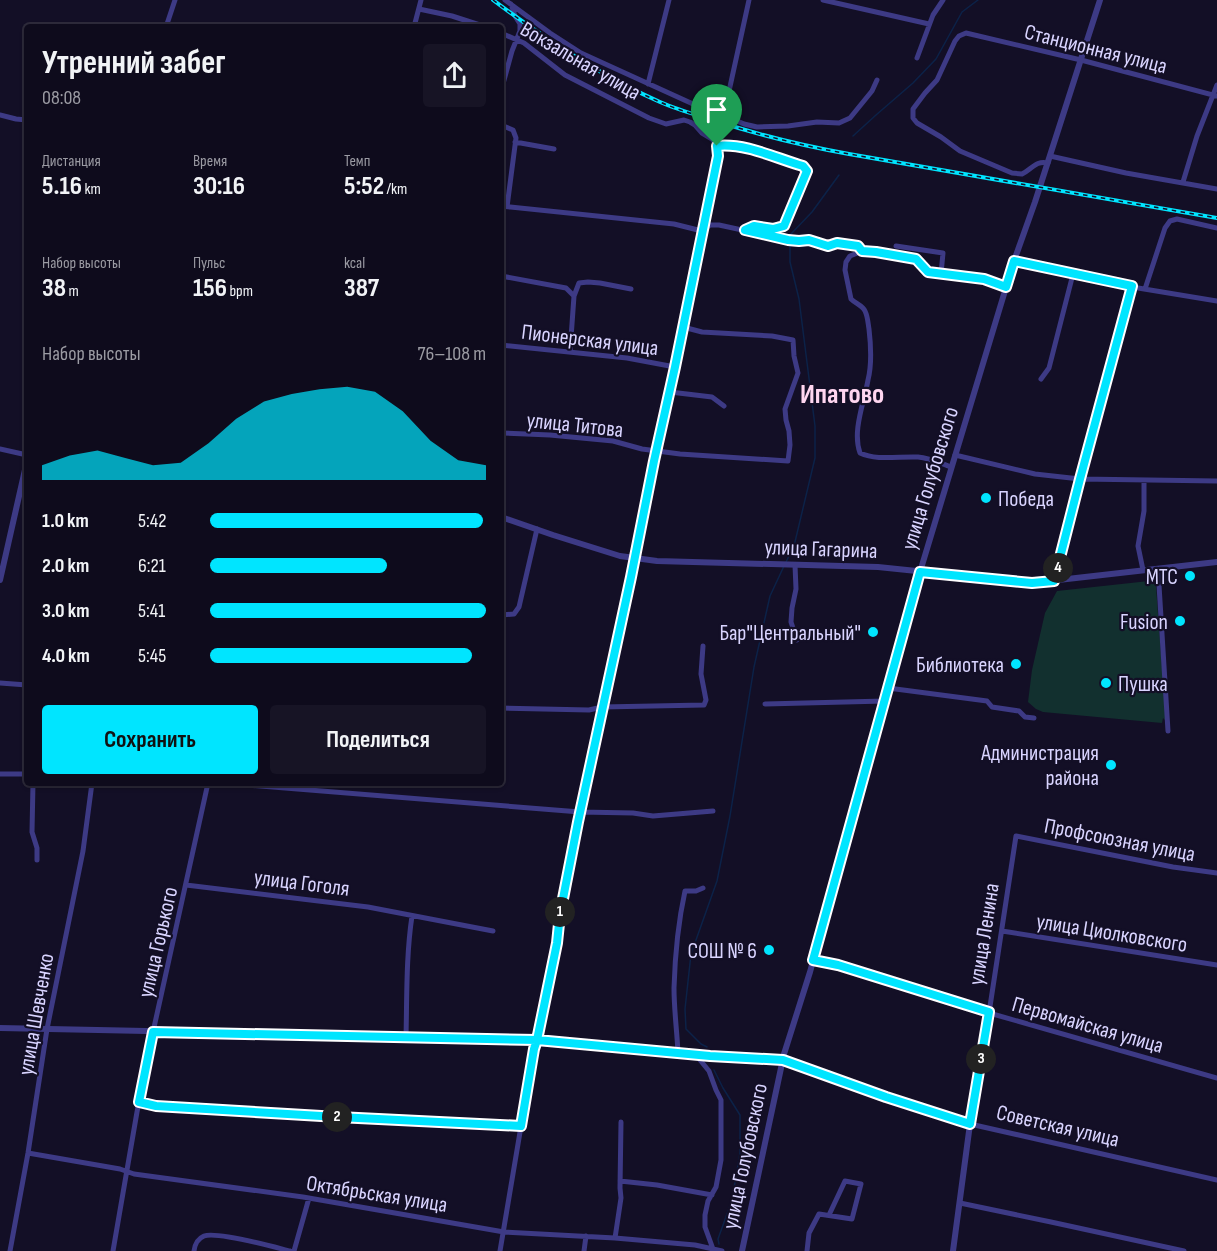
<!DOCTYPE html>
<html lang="ru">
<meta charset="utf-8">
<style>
body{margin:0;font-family:"Sofia Sans Condensed",sans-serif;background:#171425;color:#f1f3f6;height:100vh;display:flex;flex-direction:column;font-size:22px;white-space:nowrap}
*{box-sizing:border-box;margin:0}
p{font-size:20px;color:#9b9ba3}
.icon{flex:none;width:33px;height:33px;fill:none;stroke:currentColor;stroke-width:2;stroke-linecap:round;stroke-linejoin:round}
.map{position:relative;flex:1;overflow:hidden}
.panel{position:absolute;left:24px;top:24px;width:480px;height:762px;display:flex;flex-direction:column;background:#0e0b1c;border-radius:6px;box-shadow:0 2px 4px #0004,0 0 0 2px #2e2b3b}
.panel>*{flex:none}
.pin{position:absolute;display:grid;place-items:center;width:51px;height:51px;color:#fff;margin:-62px -26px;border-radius:50% 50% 50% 0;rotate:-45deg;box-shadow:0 0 6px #0007}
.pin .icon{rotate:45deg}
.km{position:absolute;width:30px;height:30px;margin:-15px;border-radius:50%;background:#222;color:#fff;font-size:16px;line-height:30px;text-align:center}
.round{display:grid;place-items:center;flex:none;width:63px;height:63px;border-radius:6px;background:#171425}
.headline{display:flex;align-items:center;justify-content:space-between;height:102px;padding:0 18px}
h1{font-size:33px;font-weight:700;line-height:45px}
.metrics{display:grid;grid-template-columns:repeat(3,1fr);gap:9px;height:102px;padding:6px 18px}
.metrics div{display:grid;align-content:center}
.metrics b{font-size:26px;font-weight:700}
.metrics small{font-size:16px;font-weight:400}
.metrics p{font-size:16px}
.chart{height:168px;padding:12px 18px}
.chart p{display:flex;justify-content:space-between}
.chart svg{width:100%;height:108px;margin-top:6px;fill:#00e5ff;opacity:.7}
.button{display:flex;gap:12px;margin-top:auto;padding:12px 18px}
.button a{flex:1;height:69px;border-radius:6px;background:#00e5ff;color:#111;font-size:24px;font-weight:700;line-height:69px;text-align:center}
.button a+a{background:#171425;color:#f1f3f6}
ul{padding:0 18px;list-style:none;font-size:20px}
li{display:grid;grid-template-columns:96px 72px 1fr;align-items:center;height:45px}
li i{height:15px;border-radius:8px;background:#00e5ff}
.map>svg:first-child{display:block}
</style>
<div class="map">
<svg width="1217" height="1251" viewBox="0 0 1217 1251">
<rect width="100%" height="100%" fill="#130f26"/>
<path fill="#12302f" d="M 1149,581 L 1155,583 L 1156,587 L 1166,721 L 1163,718 L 1162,723 L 1043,712 L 1036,709 L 1028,702 L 1032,670 L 1045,613 L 1057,591 Z"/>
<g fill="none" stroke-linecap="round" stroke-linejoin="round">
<path stroke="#0c2248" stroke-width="1.5" d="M 853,136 L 876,115 L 913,83 L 936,59 L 962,12 L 978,0
M 790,239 L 790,235 L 812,212 L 839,175
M 786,562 L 794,546 L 815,458 L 815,426 L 799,299 L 790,262 L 790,243
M 707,1047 L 701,1044 L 686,1029 L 685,1009 L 691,954 L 717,881 L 730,816 L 754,667 L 770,596 L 784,566
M 714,1070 L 723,1088 L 740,1115 L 740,1153 L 732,1200 L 718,1239 L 719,1244"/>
<path stroke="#3d3a85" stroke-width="5" d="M 505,0 L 550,33 L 581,53 L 704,109 L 724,115 L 744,124 L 757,127 L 788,126 L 817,122 L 839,123 L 850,118 L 872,91 L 877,80
M 823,0 L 929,24
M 419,9 L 452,16 L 486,27
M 166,27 L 175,0
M 414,27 L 421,0
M 501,33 L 524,43 L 565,75 L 649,118 L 666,124 L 684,120 L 690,122 L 695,125 L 702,133 L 712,139 L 717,146 C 746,143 775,158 803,166 L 807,171 L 784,226 L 773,229 L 755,226 L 745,230
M 917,58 L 933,15 L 943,0
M 648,84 L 669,0
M 501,91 L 512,51 L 520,31 L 520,24 L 515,16 L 511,4
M 0,115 L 16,119 L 27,120
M 501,125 L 513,130 L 516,138 L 507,207
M 515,142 L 554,149
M 1050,156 L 1126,173 L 1217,189
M 1048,163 C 1036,160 1032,169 1022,174 L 1012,173 L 960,151 L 941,137 L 917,123 L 913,118 L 913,109 L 925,93 L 937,80 L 955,41 L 959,36 L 966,33 L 1081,60 L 1217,96
M 1183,182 L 1197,136 L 1217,85
M 501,206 L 674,224 L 702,231 L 710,225 L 719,225 L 788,240 C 794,241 800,240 807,241 C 813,241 819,245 826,245 C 838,246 852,239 862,251
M 896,246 L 943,253 L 941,274
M 1014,261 L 1132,287 L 1217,301
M 501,276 L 566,288 L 574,296 L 570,352
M 1145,289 L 1165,228 L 1170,221 L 1177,219 L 1217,228
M 574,296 L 579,283 L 588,282 L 600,283 L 631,289
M 501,345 L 627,358 L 675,367
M 1041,379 L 1049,368 L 1073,274
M 670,392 L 712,397 L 724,406
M 501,433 L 550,435 L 613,441 L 642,449 L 680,454 L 788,461 L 790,445 L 789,431 L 786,420 L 785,409 L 798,373 L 794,356 L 793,340 L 772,336 L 702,332 L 683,327
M 0,449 L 27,455
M 955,455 L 1035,474 L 1080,479 L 1217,481
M 951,467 C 940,463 930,458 918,457 C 899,456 877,461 860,453 C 852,431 864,403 868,380 C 872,364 871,346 869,329 C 868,324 868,317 865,311 C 862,305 856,304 851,299 L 845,270 L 846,262 L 850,256 L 855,254 L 862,251 L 876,252 L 916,259 L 928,272 L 984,279 L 1006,287
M 795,565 L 796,589 L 792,608 L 791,622 L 797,640
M 1158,569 L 1168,731
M 1143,570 L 1138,546 L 1144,511 L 1144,480
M 1054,581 L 1080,479 L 1132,287
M 501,615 L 514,614 L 519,607 L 537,529
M 0,683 L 27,685
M 888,688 L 987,701 L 992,707 L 1019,711 L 1025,717 L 1034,718
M 765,704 L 885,701
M 501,708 L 589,710 L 602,707 L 704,705 L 706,700 L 701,674 L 703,646
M 0,774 L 27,774
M 33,783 L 32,832 L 37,848 L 37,860
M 222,783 L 580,812 L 633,813 L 653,816 L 713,811
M 186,885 L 368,907 L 493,931
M 1002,931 L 1217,965
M 813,960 L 838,965 L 989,1013 L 1217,1078
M 989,1013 L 1016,836 L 1173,867 L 1217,873
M 406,1037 C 407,997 406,956 412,916
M 678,1053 C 677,1031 674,1010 674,988 C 675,955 678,923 685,891 L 696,891 L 703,888
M 700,1055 L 700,1060 L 709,1071 L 716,1090 L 721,1100 L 721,1160 L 716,1187 L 708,1201 L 705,1215 L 705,1227 L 713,1249
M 139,1102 L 157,1106 L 338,1117 L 472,1122 L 521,1126
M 970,1124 L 1217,1180
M 28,1153 L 120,1169 L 134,1174 L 303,1197 L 504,1232 L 615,1238 L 695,1245 L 722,1251
M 620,1181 L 657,1185 L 712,1195
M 960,1203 L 1051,1222 L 1184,1251
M 615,1238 L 621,1198 L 620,1188 L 621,1122
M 10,1251 L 28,1153 L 47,1029 L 83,851 L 92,783
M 113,1251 L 137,1112 L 153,1032 L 208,783
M 194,1251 C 195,1244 197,1239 204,1236 C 217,1231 274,1247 290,1251
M 294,1251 L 309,1198
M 500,1251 L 534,1049 L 540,1026 L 557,943 L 560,914 L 578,822 L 631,577 L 654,461 L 675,367 L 718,156 L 717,146 L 749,0
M 584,1251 L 586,1236
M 807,1251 L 809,1233 L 819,1214 L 852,1219 L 861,1184 L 845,1181 L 829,1215"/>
<path stroke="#3d3a85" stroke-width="6" d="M 501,517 L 553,535 L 620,556 L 657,561 L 878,567 L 1032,583 L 1217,562
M 0,580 L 27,461
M 0,1028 L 525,1039 L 700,1055 L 783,1061 L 886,1097 L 970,1124
M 742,1251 L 784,1054 L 810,972 L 920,572 L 1014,261 L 1035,202 L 1100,0
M 953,1251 L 970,1124 L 989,1013"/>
<g stroke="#00e5ff" stroke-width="4">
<path id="rail" d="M 493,0 C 545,39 600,76 660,102 C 678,110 697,115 716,121 C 759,135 804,146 849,154 L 1217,218"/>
</g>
<use href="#rail" stroke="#130f26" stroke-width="1.5" stroke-dasharray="4.5" stroke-linecap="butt"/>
</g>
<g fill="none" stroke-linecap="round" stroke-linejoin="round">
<g stroke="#fff" stroke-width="12">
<path id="route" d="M 717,146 L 718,156 L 675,367 L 654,461 L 631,577 L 578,822 L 560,914 L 557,943 L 537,1040 L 153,1032 L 139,1102 L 156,1106 L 338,1117 L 521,1126 L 534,1049 L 537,1040 L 710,1056 L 783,1060 L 886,1097 L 970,1124 L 989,1012 L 838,965 L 813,960 C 848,831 884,702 920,572 L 1032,583 L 1054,581 L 1080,479 L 1132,286 L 1014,261 L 1006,287 L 984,279 L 928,272 L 916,259 L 876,252 L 862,251 L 858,246 L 837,243 L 828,246 L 809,240 L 799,241 L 788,240 L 745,230 L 754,226 L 773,229 L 784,226 L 807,171 L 803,166 C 775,158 746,143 717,146"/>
</g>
<use href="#route" stroke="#00e5ff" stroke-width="8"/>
</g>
<g fill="#00e5ff" stroke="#130f26" stroke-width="2">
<circle cx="986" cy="498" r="6"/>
<circle cx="1190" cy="576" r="6"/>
<circle cx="1180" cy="621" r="6"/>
<circle cx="873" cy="632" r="6"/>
<circle cx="1016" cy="664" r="6"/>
<circle cx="1106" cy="683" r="6"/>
<circle cx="1111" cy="765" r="6"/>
<circle cx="769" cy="950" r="6"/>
</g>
<g text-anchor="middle" stroke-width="4.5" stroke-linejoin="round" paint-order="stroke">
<g font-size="22" fill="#d9d4ff" stroke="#130f26">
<text transform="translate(1096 48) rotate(14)" y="8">Станционная улица</text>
<text transform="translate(581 60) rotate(30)" y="8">Вокзальная улица</text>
<text transform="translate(590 339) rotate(7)" y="8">Пионерская улица</text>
<text transform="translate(575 424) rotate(6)" y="8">улица Титова</text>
<text transform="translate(929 478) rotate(-73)" y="8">улица Голубовского</text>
<text transform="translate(821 548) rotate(2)" y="8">улица Гагарина</text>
<text transform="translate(1120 839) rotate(11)" y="8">Профсоюзная улица</text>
<text transform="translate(302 882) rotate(7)" y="8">улица Гоголя</text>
<text transform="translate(1112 932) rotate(9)" y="8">улица Циолковского</text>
<text transform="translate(983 934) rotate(-81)" y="8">улица Ленина</text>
<text transform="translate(157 942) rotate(-77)" y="8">улица Горького</text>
<text transform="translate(35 1014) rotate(-80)" y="8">улица Шевченко</text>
<text transform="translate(1088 1024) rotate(16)" y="8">Первомайская улица</text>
<text transform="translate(1058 1125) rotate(13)" y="8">Советская улица</text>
<text transform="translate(744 1156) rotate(-78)" y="8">улица Голубовского</text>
<text transform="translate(377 1193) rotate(9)" y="8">Октябрьская улица</text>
</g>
<g font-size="22" fill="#d9d4ff" stroke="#130f26" text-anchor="end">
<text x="998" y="506" text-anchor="start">Победа</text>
<text x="1178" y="584">МТС</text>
<text x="1168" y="629">Fusion</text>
<text x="861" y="640">Бар"Центральный"</text>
<text x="1004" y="672">Библиотека</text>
<text x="1118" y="691" text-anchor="start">Пушка</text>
<text x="1099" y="760">Администрация<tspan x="1099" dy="25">района</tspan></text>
<text x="757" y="958">СОШ № 6</text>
</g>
<g font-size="28" font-weight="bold" fill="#ffd6f0" stroke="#130f26">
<text x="842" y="403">Ипатово</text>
</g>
</g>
</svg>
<div class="pin" style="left:717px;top:146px;background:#1e9e55"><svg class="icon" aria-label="arrive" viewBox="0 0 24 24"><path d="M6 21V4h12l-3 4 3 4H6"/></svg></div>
<b class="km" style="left:560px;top:912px">1</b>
<b class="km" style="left:337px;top:1117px">2</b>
<b class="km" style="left:981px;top:1059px">3</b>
<b class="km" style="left:1058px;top:568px">4</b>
<section class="panel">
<div class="headline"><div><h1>Утренний забег</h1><p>08:08</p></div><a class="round"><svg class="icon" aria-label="share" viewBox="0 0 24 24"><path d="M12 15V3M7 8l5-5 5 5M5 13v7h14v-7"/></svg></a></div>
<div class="metrics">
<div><p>Дистанция</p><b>5.16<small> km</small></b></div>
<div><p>Время</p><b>30:16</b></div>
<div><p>Темп</p><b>5:52<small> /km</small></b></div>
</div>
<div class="metrics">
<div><p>Набор высоты</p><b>38<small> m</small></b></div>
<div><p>Пульс</p><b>156<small> bpm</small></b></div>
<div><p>kcal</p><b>387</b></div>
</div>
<div class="chart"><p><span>Набор высоты</span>76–108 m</p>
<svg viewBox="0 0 160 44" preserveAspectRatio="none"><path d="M0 44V38L10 34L20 32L30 35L40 38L50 37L60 29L70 19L80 12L90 9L100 7L110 6L120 8L130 16L140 28L150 36L160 38V44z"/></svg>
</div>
<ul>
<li><b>1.0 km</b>5:42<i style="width:99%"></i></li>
<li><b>2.0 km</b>6:21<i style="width:64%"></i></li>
<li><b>3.0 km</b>5:41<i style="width:100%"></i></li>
<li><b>4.0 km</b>5:45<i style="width:95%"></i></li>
</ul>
<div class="button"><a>Сохранить</a><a>Поделиться</a></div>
</section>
</div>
